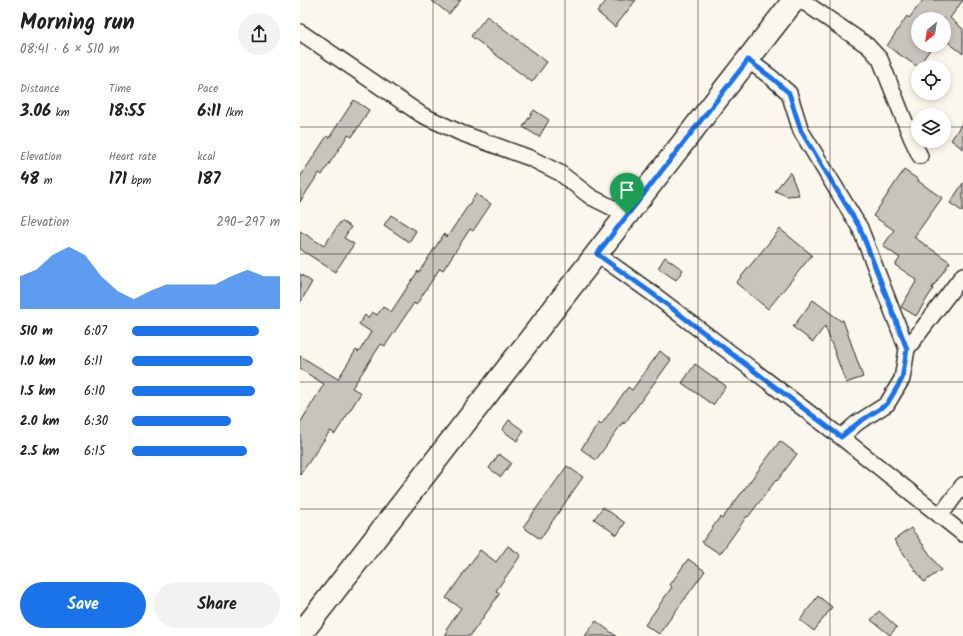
<!DOCTYPE html>
<meta charset="utf-8">
<style>
body{margin:0;font-family:Kalam,sans-serif;background:#f2f2f2;color:#202124;height:100vh;display:flex;flex-direction:column;font-size:15px;white-space:nowrap}
*{box-sizing:border-box;margin:0}
p{font-size:13px;color:#757577}
.icon{flex:none;width:22px;height:22px;fill:none;stroke:currentColor;stroke-width:2;stroke-linecap:round;stroke-linejoin:round}
.map{position:relative;flex:1;overflow:hidden}
.sheet{display:flex;flex-direction:column;background:#fff;width:300px}
.sheet>*{flex:none}
.needle{width:26px;rotate:210deg}
.tools{position:absolute;left:611px;top:12px;display:grid;gap:8px}
.tools a{display:grid;place-items:center;width:40px;height:40px;border-radius:50%;background:#fff;box-shadow:0 2px 6px #0003;font-size:20px}
.pin{position:absolute;display:grid;place-items:center;width:34px;height:34px;color:#fff;margin:-41px -17px;border-radius:50% 50% 50% 0;rotate:-45deg;box-shadow:0 0 4px #0007}
.pin .icon{rotate:45deg}
.round{display:grid;place-items:center;flex:none;width:42px;height:42px;border-radius:21px;background:#f2f2f2}
.head{display:flex;align-items:center;justify-content:space-between;height:68px;padding:0 20px}
h1{font-size:22px;font-weight:600;line-height:30px}
.figures{display:grid;grid-template-columns:repeat(3,1fr);gap:6px;height:68px;padding:4px 20px}
.figures div{display:grid;align-content:center}
.figures b{font-size:17px;font-weight:600}
.figures small{font-size:11px;font-weight:400}
.figures p{font-size:11px}
.chart{height:112px;padding:8px 20px}
.chart p{display:flex;justify-content:space-between}
.chart svg{width:100%;height:72px;margin-top:4px;fill:#1a73e8;opacity:.7}
.primary-button{display:flex;gap:8px;margin-top:auto;padding:8px 20px}
.primary-button a{flex:1;height:46px;border-radius:24px;background:#1a73e8;color:#fff;font-size:16px;font-weight:600;line-height:46px;text-align:center}
.primary-button a+a{background:#f2f2f2;color:#202124}
ul{padding:0 20px;list-style:none;font-size:13px}
li{display:grid;grid-template-columns:64px 48px 1fr;align-items:center;height:30px}
li i{height:10px;border-radius:5px;background:#1a73e8}
main{display:flex;flex:1;min-height:0}
.map>svg:first-child{display:block}
</style>
<main>
<section class="sheet">
<div class="head"><div><h1>Morning run</h1><p>08:41 · 6 × 510 m</p></div><a class="round"><svg class="icon" aria-label="share" viewBox="0 0 24 24"><path d="M12 15V3M7 8l5-5 5 5M5 13v7h14v-7"/></svg></a></div>
<div class="figures">
<div><p>Distance</p><b>3.06<small> km</small></b></div>
<div><p>Time</p><b>18:55</b></div>
<div><p>Pace</p><b>6:11<small> /km</small></b></div>
</div>
<div class="figures">
<div><p>Elevation</p><b>48<small> m</small></b></div>
<div><p>Heart rate</p><b>171<small> bpm</small></b></div>
<div><p>kcal</p><b>187</b></div>
</div>
<div class="chart"><p><span>Elevation</span>290–297 m</p>
<svg viewBox="0 0 160 44" preserveAspectRatio="none"><path d="M0 44V24L10 20L20 11L30 6L40 11L50 24L60 33L70 38L80 33L90 29L100 29L110 29L120 29L130 24L140 20L150 24L160 24V44z"/></svg>
</div>
<ul>
<li><b>510 m</b>6:07<i style="width:86%"></i></li>
<li><b>1.0 km</b>6:11<i style="width:82%"></i></li>
<li><b>1.5 km</b>6:10<i style="width:83%"></i></li>
<li><b>2.0 km</b>6:30<i style="width:67%"></i></li>
<li><b>2.5 km</b>6:15<i style="width:78%"></i></li>
</ul>
<div class="primary-button"><a>Save</a><a>Share</a></div>
</section>
<div class="map">
<svg width="663" height="636" viewBox="0 0 663 636">
<rect width="100%" height="100%" fill="#fbf7ec"/>
<filter id="ink" filterUnits="userSpaceOnUse"><feTurbulence type="fractalNoise" baseFrequency=".025" numOctaves="2"/><feDisplacementMap in="SourceGraphic" scale="8" xChannelSelector="R" yChannelSelector="G"/><feConvolveMatrix kernelMatrix="1 2 1 2 8 2 1 2 1" color-interpolation-filters="sRGB"/></filter>
<g filter="url(#ink)">
<path fill="#c7c4bc" stroke="#2b2b2b" d="M 131,0 L 161,0 L 149,14 Z
M 307,0 L 336,0 L 315,27 L 297,12 Z
M 623,0 L 663,0 L 650,18 L 663,29 L 663,54 L 644,39 L 644,19 L 618,19 L 618,45 L 633,45 L 618,67 L 587,46 L 607,16 L 609,18 Z
M 187,16 L 247,62 L 232,82 L 171,36 Z
M 54,100 L 69,110 L 52,137 L 48,135 L 22,175 L 19,173 L 0,202 L 0,177 L 27,136 L 29,138 Z
M 234,110 L 249,120 L 239,137 L 223,127 Z
M 663,122 L 663,149 L 651,140 Z
M 604,170 L 619,180 L 618,181 L 642,198 L 614,237 L 650,262 L 632,288 L 633,289 L 616,316 L 601,307 L 617,280 L 595,265 L 600,258 L 583,246 L 594,230 L 573,216 Z
M 490,172 L 499,195 L 487,196 L 475,191 Z
M 663,183 L 663,212 L 650,203 Z
M 176,194 L 191,204 L 173,231 L 170,229 L 143,270 L 140,268 L 116,305 L 114,303 L 85,346 L 81,344 L 52,388 L 61,393 L 35,434 L 30,431 L 0,475 L 0,423 L 24,384 L 0,369 L 0,356 L 38,379 L 56,350 L 59,352 L 71,332 L 59,324 L 65,315 L 68,318 L 72,312 L 77,315 L 83,307 L 91,312 L 118,271 L 119,272 L 144,234 L 147,237 Z
M 91,215 L 116,231 L 109,242 L 84,225 Z
M 41,221 L 51,227 L 44,238 L 54,244 L 35,272 L 0,249 L 0,231 L 24,246 Z
M 480,229 L 512,255 L 468,309 L 436,283 Z
M 365,257 L 383,270 L 376,280 L 358,268 Z
M 0,274 L 12,282 L 0,303 Z
M 513,300 L 541,321 L 543,320 L 563,377 L 546,383 L 525,326 L 513,342 L 493,327 Z
M 360,351 L 371,360 L 324,424 L 323,422 L 296,460 L 281,449 L 299,423 L 301,425 L 328,387 L 332,390 Z
M 395,364 L 426,386 L 413,405 L 382,383 Z
M 209,420 L 224,431 L 217,441 L 202,430 Z
M 480,441 L 497,454 L 477,481 L 476,480 L 448,517 L 447,516 L 420,554 L 402,542 L 420,517 L 422,519 Z
M 199,454 L 211,463 L 201,477 L 189,468 Z
M 267,466 L 283,477 L 240,539 L 223,527 Z
M 303,507 L 325,523 L 317,535 L 294,519 Z
M 611,528 L 641,570 L 624,582 L 594,540 Z
M 208,546 L 221,555 L 196,591 L 200,593 L 180,622 L 170,636 L 145,636 L 148,631 L 146,629 L 161,608 L 146,598 L 180,550 L 196,562 Z
M 388,559 L 405,571 L 359,634 L 345,625 L 372,587 L 370,585 Z
M 518,596 L 532,607 L 514,631 L 500,620 Z
M 579,611 L 597,627 L 590,635 L 571,620 Z
M 296,621 L 316,636 L 285,636 Z"/>
<g fill="none" stroke-linecap="round" stroke-linejoin="round">
<g stroke="#2b2b2b" stroke-width="18">
<path id="street" d="M 501,0 L 568,46 L 580,59 L 611,137 L 620,156
M 0,32 L 122,115 L 161,133 L 230,158 L 260,173 L 291,197 L 327,215
M 448,60 L 472,78 L 489,93 L 501,131 L 560,228 L 607,349
M 297,254 L 353,294 L 541,437 L 663,534
M 541,437 L 557,423 L 587,404 L 602,379 L 607,349 L 663,275
M 640,516 L 663,485"/>
</g>
<g stroke="#2b2b2b" stroke-width="25">
<path id="secondary" d="M 0,635 L 494,0"/>
</g>
<use href="#street" stroke="#fbf7ec" stroke-width="15"/>
<use href="#secondary" stroke="#fbf7ec" stroke-width="22"/>
</g>
</g>
<g fill="none" stroke-linecap="round" stroke-linejoin="round" filter="url(#ink)">
<g stroke="#fff" stroke-width="8">
<path id="route" d="M 448,60 L 472,78 L 489,93 L 501,131 L 560,228 L 607,349 L 602,379 L 587,404 L 558,423 L 541,437 L 353,294 L 297,254 Z"/>
</g>
<use href="#route" stroke="#1a73e8" stroke-width="5"/>
</g>
<path fill="none" stroke="#2b2b2b" stroke-width="1" stroke-opacity="0.55" d="M 133,0 L 133,636M 265,0 L 265,636M 398,0 L 398,636M 530,0 L 530,636M 0,127 L 618,127M 644,127 L 663,127M 0,254 L 663,254M 0,382 L 663,382M 0,509 L 663,509"/>
</svg>
<div class="tools">
<a><svg class="needle" viewBox="-14 -14 28 28"><path d="M0-13l5 13h-10z" fill="#e53935"/><path d="M0 13l5-13h-10z" fill="#757577"/></svg></a>
<a><svg class="icon" aria-label="locate" viewBox="0 0 24 24"><circle cx="12" cy="12" r="6"/><path d="M12 2v4M12 18v4M2 12h4M18 12h4"/></svg></a>
<a><svg class="icon" aria-label="layers" viewBox="0 0 24 24"><path d="M12 4l9 5-9 5-9-5zM3 14l9 5 9-5"/></svg></a>
</div>
<div class="pin" style="left:327px;top:214px;background:#1e9e55"><svg class="icon" aria-label="arrive" viewBox="0 0 24 24"><path d="M6 21V4h12l-3 4 3 4H6"/></svg></div>
</div>
</main>
